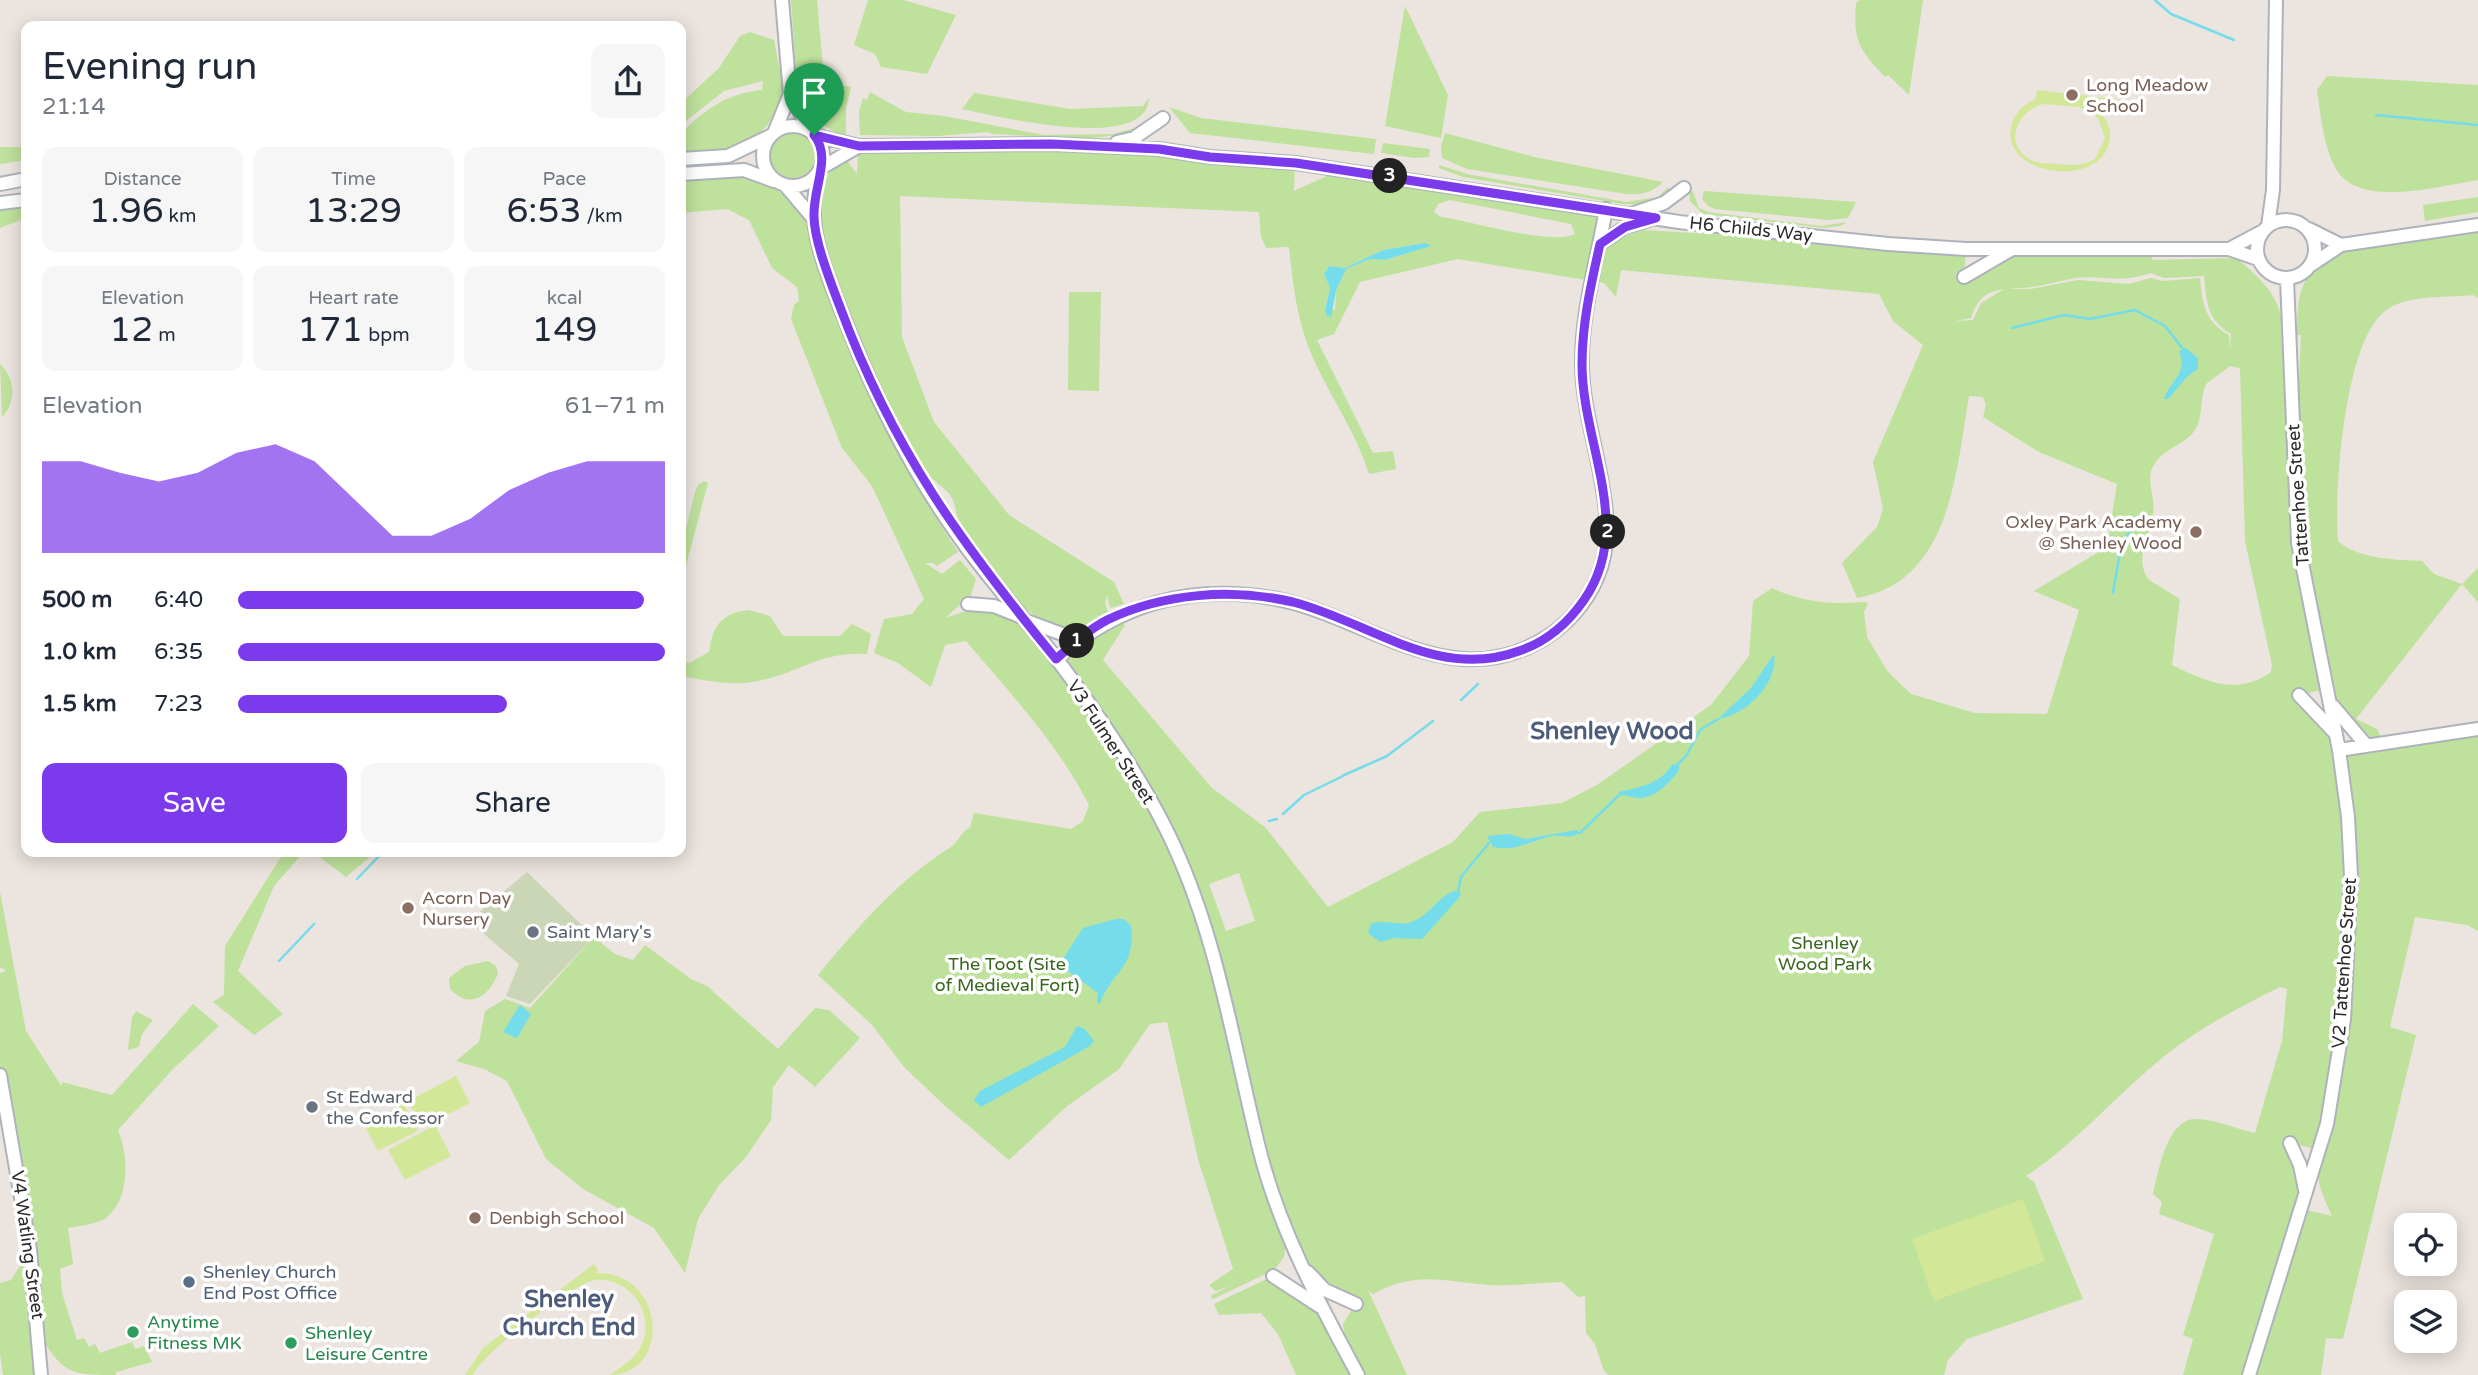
<!DOCTYPE html>
<meta charset="utf-8">
<style>
body{margin:0;font-family:"Varela Round",sans-serif;background:#f6f6f7;color:#1f2937;height:100vh;display:flex;flex-direction:column;font-size:26px;white-space:nowrap}
*{box-sizing:border-box;margin:0}
p{font-size:23px;color:#747a83}
.icon{flex:none;width:38px;height:38px;fill:none;stroke:currentColor;stroke-width:2;stroke-linecap:round;stroke-linejoin:round}
.map{position:relative;flex:1;overflow:hidden}
.details{position:absolute;left:21px;top:21px;width:665px;height:836px;display:flex;flex-direction:column;background:#fff;border-radius:14px;box-shadow:0 4px 18px #0003}
.details>*{flex:none}
.tools{position:absolute;left:2394px;top:1213px;display:grid;gap:14px}
.tools a{display:grid;place-items:center;width:63px;height:63px;border-radius:14px;background:#fff;box-shadow:0 4px 18px #0003;font-size:35px}
.pin{position:absolute;display:grid;place-items:center;width:60px;height:60px;color:#fff;margin:-72px -30px;border-radius:50% 50% 50% 0;rotate:-45deg;box-shadow:0 0 7px #0007}
.pin .icon{rotate:45deg}
.km{position:absolute;width:35px;height:35px;margin:-18px;border-radius:50%;background:#222;color:#fff;font-size:19px;line-height:35px;text-align:center}
.round{display:grid;place-items:center;flex:none;width:74px;height:74px;border-radius:14px;background:#f6f6f7}
.head{display:flex;align-items:center;justify-content:space-between;height:119px;padding:0 21px}
h1{font-size:38px;font-weight:600;line-height:52px}
.metrics{display:grid;grid-template-columns:repeat(3,1fr);gap:10px;height:119px;padding:7px 21px}
.metrics div{display:grid;align-content:center;border-radius:14px;background:#f6f6f7;text-align:center}
.metrics b{font-size:35px;font-weight:600}
.metrics small{font-size:19px;font-weight:400}
.metrics p{font-size:19px}
.chart{height:196px;padding:14px 21px}
.chart p{display:flex;justify-content:space-between}
.chart svg{width:100%;height:126px;margin-top:7px;fill:#7c3aed;opacity:.7}
.cta{display:flex;gap:14px;margin-top:auto;padding:14px 21px}
.cta a{flex:1;height:80px;border-radius:14px;background:#7c3aed;color:#fff;font-size:28px;font-weight:600;line-height:80px;text-align:center}
.cta a+a{background:#f6f6f7;color:#1f2937}
ul{padding:0 21px;list-style:none;font-size:23px}
li{display:grid;grid-template-columns:112px 84px 1fr;align-items:center;height:52px}
li i{height:18px;border-radius:9px;background:#7c3aed}
.map>svg:first-child{display:block}
</style>
<div class="map">
<svg width="2478" height="1375" viewBox="0 0 2478 1375">
<rect width="100%" height="100%" fill="#ece4de"/>
<path fill="#bee19c" fill-rule="evenodd" d="M 791,0 L 817,0 L 823,68 L 796,72 Z
M 868,0 L 903,0 L 956,15 L 927,74 L 881,67 L 875,54 L 854,45 Z
M 1860,0 L 1923,0 L 1909,95 L 1888,75 L 1885,77 C 1859,49 1853,41 1856,3 Z
M 1405,6 L 1448,95 L 1441,138 L 1385,126 Z
M 750,32 L 774,40 L 779,67 L 782,67 C 787,104 769,137 731,148 C 715,153 697,151 681,151 L 681,133 C 707,108 726,94 762,90 L 763,81 L 724,91 L 681,125 L 681,103 L 719,68 L 740,36 Z
M 2327,76 L 2478,85 L 2478,180 C 2440,186 2359,209 2336,169 C 2323,145 2321,116 2317,90 Z
M 838,85 L 851,87 L 846,108 L 846,137 C 823,127 802,114 797,87 Z
M 870,92 L 906,112 L 944,116 L 1044,135 L 1113,134 L 1135,128 L 1152,117 C 1122,150 1036,135 993,134 L 987,132 L 938,136 L 860,135 L 859,112 L 863,98 L 867,100 Z
M 974,93 L 1070,109 L 1143,106 L 1149,98 C 1147,154 996,116 962,109 Z
M 1169,107 L 1201,118 L 1376,139 L 1374,154 L 1190,133 Z
M770 155a23 23 0 1 1 46 0a23 23 0 1 1-46 0Z
M 1445,133 L 1534,157 L 1663,182 C 1651,193 1642,195 1626,194 L 1467,169 L 1442,158 L 1441,146 Z
M 1383,143 L 1430,149 L 1429,157 L 1414,158 L 1381,153 Z
M 1051,144 L 1295,163 L 1294,191 L 1342,169 L 1606,209 L 1601,244 L 1643,230 L 1966,249 L 1964,276 L 2012,249 L 2151,249 L 2152,260 L 2236,258 C 2258,276 2276,292 2282,319 L 2289,319 L 2291,375 L 2299,383 L 2301,335 L 2297,335 C 2297,293 2300,272 2339,251 L 2478,230 L 2478,298 L 2473,295 C 2446,298 2407,294 2385,311 C 2344,342 2334,492 2338,541 C 2357,559 2397,560 2422,561 L 2434,574 L 2462,584 L 2478,568 L 2478,602 L 2462,584 L 2356,719 L 2377,729 L 2383,742 L 2478,729 L 2478,931 L 2467,925 L 2415,917 L 2390,1027 L 2416,1035 L 2343,1339 L 2326,1338 L 2321,1375 L 2183,1375 L 2193,1339 L 2183,1335 L 2214,1234 L 2159,1214 L 2162,1202 L 2153,1194 C 2159,1172 2166,1119 2196,1119 C 2215,1119 2236,1129 2255,1133 L 2282,1041 L 2287,989 L 2280,987 C 2230,1012 2191,1032 2148,1070 C 2107,1105 2072,1146 2026,1176 L 2034,1182 L 2083,1299 L 1967,1339 L 1948,1360 L 1944,1375 L 1609,1375 L 1604,1371 L 1595,1344 L 1586,1333 L 1585,1296 L 1578,1297 L 1562,1282 C 1538,1283 1514,1286 1490,1285 C 1443,1282 1418,1270 1373,1294 L 1368,1290 L 1407,1375 L 1366,1375 L 1345,1337 L 1343,1324 L 1355,1304 L 1339,1299 L 1301,1264 L 1284,1223 L 1220,974 L 1166,831 L 1160,802 L 1137,774 L 1189,896 L 1216,979 L 1258,1167 L 1286,1241 L 1284,1257 L 1274,1270 L 1213,1299 L 1210,1296 L 1230,1286 L 1216,1291 L 1209,1285 L 1233,1269 L 1198,1159 L 1167,1022 L 1150,1024 L 1119,1069 L 1066,1107 L 1009,1160 L 944,1105 L 904,1067 L 872,1025 L 818,975 C 858,927 897,881 951,847 C 959,841 961,831 970,828 L 974,813 L 1071,829 L 1083,821 L 1089,805 C 1058,744 1010,693 966,641 L 945,645 L 931,687 L 898,663 L 874,653 L 884,619 L 912,614 L 924,599 L 872,486 L 842,448 L 791,319 L 794,305 L 799,301 L 797,287 L 772,268 L 749,220 L 727,209 L 681,213 L 681,177 C 740,175 768,170 809,220 C 823,262 834,306 850,348 C 877,421 916,488 958,552 L 937,566 L 933,563 L 925,563 L 942,574 L 960,560 L 976,579 L 971,595 L 945,618 L 976,608 L 1022,618 L 1056,658 L 1114,618 L 1125,625 L 1103,660 L 1212,788 L 1265,827 L 1328,907 L 1453,842 L 1480,812 L 1562,803 L 1597,785 L 1711,705 L 1749,656 L 1753,601 L 1772,588 C 1802,602 1831,605 1865,602 L 1868,604 L 1864,612 L 1867,637 L 1888,672 L 1911,694 L 1975,713 L 2047,714 L 2079,610 L 2034,591 L 2107,547 L 2117,484 L 2039,452 L 1983,417 L 1986,405 L 1983,397 L 1969,396 C 1956,471 1951,582 1857,598 L 1842,563 L 1877,527 L 1883,509 L 1873,462 L 1923,345 L 1893,321 L 1879,294 L 1621,270 L 1616,297 L 1604,283 L 1458,259 L 1360,282 L 1334,334 L 1317,340 L 1373,453 L 1393,451 L 1396,469 L 1369,474 C 1356,432 1331,398 1313,358 C 1297,322 1293,285 1289,247 L 1266,248 L 1261,237 L 1259,212 L 900,196 L 902,337 L 934,422 L 1009,515 L 1114,582 L 1124,604 L 1110,608 L 1107,595 L 1105,603 L 1109,614 C 1095,618 1080,634 1065,631 C 1027,622 975,559 959,524 C 956,516 956,506 952,498 C 947,488 933,482 927,472 C 897,423 792,228 826,177 C 831,170 840,164 846,159 L 857,174 L 858,153 L 951,145 ZM 1450,200 L 1571,224 L 1575,234 C 1551,246 1472,221 1441,217 L 1434,212 L 1438,204 ZM 1426,243 L 1430,246 L 1385,260 L 1370,259 L 1346,269 L 1336,291 L 1335,310 L 1325,308 L 1330,288 L 1324,274 L 1329,266 L 1345,268 L 1383,250 ZM 2151,273 L 2164,278 L 2204,276 C 2207,302 2206,319 2231,334 L 2230,351 L 2229,335 C 2205,322 2202,303 2200,278 L 2163,281 L 2150,278 L 2129,284 L 2078,280 L 2030,289 L 2004,289 L 1981,303 L 1973,320 L 1955,321 L 1971,318 C 1982,283 2004,291 2032,287 C 2047,285 2061,280 2076,278 C 2106,275 2117,284 2151,273 ZM 2230,366 L 2240,368 L 2245,541 L 2272,665 L 2271,672 C 2238,696 2206,682 2172,665 L 2180,599 L 2149,580 C 2133,558 2150,536 2153,513 C 2156,493 2141,475 2160,457 C 2172,445 2189,443 2197,426 C 2203,413 2200,397 2206,384 ZM 2326,689 L 2366,745 L 2339,750 L 2336,733 L 2299,695 ZM 1239,873 L 1255,921 L 1226,931 L 1209,884 ZM 2291,1143 L 2318,1150 C 2313,1173 2322,1195 2332,1216 L 2302,1209 L 2300,1165 Z
M 0,147 L 26,147 L 26,160 L 0,164 Z
M 1439,165 L 1467,174 L 1626,202 L 1658,197 L 1667,188 L 1673,189 C 1658,203 1641,205 1622,204 L 1463,177 L 1439,168 Z
M 1689,189 L 1693,192 L 1699,208 L 1708,212 L 1821,226 L 1847,222 L 1841,226 L 1824,228 L 1703,214 L 1690,201 Z
M 1704,191 L 1856,202 L 1848,218 L 1829,220 L 1715,209 L 1708,206 L 1702,199 Z
M 2478,197 L 2478,212 L 2425,221 L 2423,205 Z
M 26,200 L 26,218 L 0,228 L 0,203 Z
M 1069,292 L 1101,292 L 1099,391 L 1068,390 Z
M 0,364 C 15,378 17,402 2,417 Z
M 704,481 L 708,483 L 681,584 L 681,549 L 695,492 L 698,485 Z
M 748,610 L 770,616 L 783,636 L 840,636 L 852,624 L 871,634 L 867,654 C 821,651 803,671 762,680 C 735,687 708,681 681,676 L 681,661 L 689,663 L 709,652 C 713,625 721,614 748,610 Z
M 284,852 L 304,852 L 274,886 L 238,971 L 283,1014 L 254,1035 L 213,1002 L 224,995 L 225,946 Z
M 313,852 L 376,852 L 346,877 Z
M 0,892 L 26,1031 L 62,1087 L 62,1082 L 112,1095 L 193,1004 L 219,1026 L 172,1070 L 118,1130 C 129,1157 130,1199 106,1218 C 97,1224 79,1226 68,1228 L 73,1264 L 60,1269 L 62,1293 L 77,1340 L 84,1338 L 89,1347 L 95,1344 L 100,1353 L 132,1342 L 135,1349 L 144,1346 L 152,1362 L 116,1372 L 116,1375 C 72,1375 62,1374 40,1334 L 41,1375 L 3,1375 L 0,1354 L 0,1283 L 11,1280 L 30,1250 L 0,1075 L 0,973 L 6,971 L 0,967 Z
M 594,937 L 615,954 L 633,960 L 645,945 L 691,979 L 707,986 L 778,1049 L 815,1008 L 829,1010 L 860,1038 L 815,1087 L 789,1065 L 773,1087 L 771,1120 L 746,1157 L 719,1185 L 698,1219 L 685,1273 L 654,1228 L 583,1189 L 546,1159 L 507,1081 L 484,1069 L 456,1061 L 479,1042 L 485,1011 L 505,999 L 530,1008 Z
M 488,961 L 496,966 L 498,974 C 488,997 470,1010 450,989 L 449,978 L 465,966 Z
M 136,1011 L 153,1020 L 142,1034 L 139,1047 L 128,1050 L 132,1017 Z
M 1273,1276 L 1318,1312 L 1351,1375 L 1296,1375 L 1278,1334 L 1261,1313 L 1219,1315 L 1214,1304 Z"/>
<path fill="#cad6b6" d="M 527,872 L 594,937 L 530,1004 L 506,996 L 519,964 L 469,921 Z"/>
<path fill="#d2e898" fill-rule="evenodd" d="M 2037,90 L 2123,100 L 2122,112 L 2098,110 C 2107,119 2113,132 2109,144 C 2096,189 2001,175 2011,127 C 2014,114 2023,104 2035,100 ZM 2043,104 L 2079,107 L 2098,118 L 2105,138 L 2095,159 C 2082,166 2072,166 2058,164 C 2050,163 2039,164 2031,160 C 2002,144 2017,111 2043,104 Z
M 456,1076 L 470,1103 L 422,1128 L 408,1101 Z
M 404,1104 L 418,1131 L 378,1151 L 364,1125 Z
M 435,1125 L 451,1156 L 405,1180 L 388,1150 Z
M 2023,1199 L 2045,1261 L 1934,1301 L 1912,1239 Z
M 594,1264 L 598,1270 L 596,1273 C 667,1272 671,1375 610,1375 C 622,1366 635,1359 641,1346 C 657,1314 630,1277 595,1280 C 573,1283 482,1354 473,1375 L 465,1375 L 483,1348 Z"/>
<path fill="#75dceb" d="M 1426,243 L 1431,246 L 1385,260 L 1370,259 L 1346,269 L 1336,291 L 1331,317 L 1327,316 L 1325,310 L 1330,288 L 1324,274 L 1329,266 L 1345,268 L 1383,250 Z
M 2186,348 L 2198,358 L 2198,369 L 2188,376 L 2168,399 L 2164,399 C 2170,380 2189,373 2179,351 Z
M 1774,654 C 1779,683 1745,716 1718,719 L 1751,688 Z
M 1672,764 L 1679,766 L 1679,770 C 1671,782 1656,797 1641,798 C 1632,798 1626,794 1618,796 L 1619,792 C 1639,787 1662,784 1672,764 Z
M 1577,830 L 1580,833 C 1570,839 1563,835 1553,836 C 1531,840 1518,852 1493,847 L 1487,836 L 1508,834 L 1525,839 Z
M 1454,891 L 1461,893 L 1458,899 L 1422,939 L 1394,938 L 1380,942 L 1368,933 L 1371,924 C 1385,918 1400,928 1414,921 C 1430,914 1438,897 1454,891 Z
M 1116,919 L 1124,919 L 1131,926 C 1136,970 1111,971 1100,1004 L 1097,1003 L 1098,993 L 1059,965 L 1083,928 Z
M 520,1005 L 531,1014 L 517,1038 L 503,1032 Z
M 1077,1026 L 1085,1029 L 1094,1041 L 1090,1046 L 981,1107 L 974,1100 L 980,1091 L 1065,1047 Z"/>
<g fill="none" stroke-linecap="round" stroke-linejoin="round">
<path stroke="#75dceb" stroke-width="2.5" d="M 2155,0 L 2171,14 L 2234,40
M 2376,115 L 2478,125
M 2012,328 L 2064,315 L 2090,319 L 2135,310 L 2165,326 L 2183,349
M 2113,593 L 2119,558 L 2134,517
M 1461,700 L 1478,684
M 1677,765 L 1686,756 L 1700,730 L 1718,719
M 1342,776 L 1387,756 L 1433,721
M 1283,814 L 1304,795 L 1341,777
M 1269,821 L 1277,819
M 1580,833 L 1618,796
M 357,879 L 380,855
M 1458,891 L 1461,877 L 1489,843
M 279,961 L 314,924"/>
<g stroke="#aeb3bb" stroke-width="16">
<path id="minor" d="M 782,0 L 790,94 L 810,131
M763 156a30 30 0 1 1 60 0a30 30 0 1 1-60 0Z
M 774,133 L 790,94
M 814,135 L 859,146 L 1052,144 L 1159,149 L 1210,157 L 1296,163 L 1679,222 L 1888,244 L 1966,249 L 2229,249 L 2258,259
M 1117,142 L 1134,138 L 1163,118
M 681,159 L 728,156 L 770,136
M 821,168 L 859,146
M 681,174 L 744,170 L 774,181
M 817,175 C 816,188 813,202 814,215 C 814,248 837,299 849,330 C 878,404 913,473 959,537 C 989,580 1024,617 1056,658 C 1096,711 1135,768 1165,827 C 1216,928 1232,1039 1259,1148 C 1279,1229 1319,1303 1358,1375
M 0,184 L 26,179
M 785,185 L 813,218
M 0,203 L 26,200
M 1634,213 L 1664,203 L 1684,188
M2257 249a29 29 0 1 1 58 0a29 29 0 1 1-58 0Z
M 2268,226 L 2273,190 L 2276,0
M 2309,229 L 2341,245
M 1600,244 L 1625,227 L 1652,219
M 2229,249 L 2261,232
M 2311,265 L 2341,245 L 2478,225
M 1964,277 L 2012,249
M 968,604 L 994,606 L 1019,616
M 1027,621 L 1078,640
M 1056,659 C 1119,604 1189,584 1272,598 C 1365,614 1447,696 1542,640 C 1566,626 1586,604 1597,578 C 1625,515 1583,435 1582,366 C 1581,313 1597,261 1606,209
M 2299,695 L 2335,733
M 2333,706 L 2366,745
M 2339,750 L 2478,729
M 0,1075 L 30,1250 L 41,1375
M 2290,1143 L 2300,1165 L 2305,1190
M 1308,1272 L 1325,1290 L 1356,1304
M 1273,1276 L 1319,1306
M 2249,1375 L 2327,1124 L 2344,1019 L 2351,876 L 2348,817 L 2339,750 L 2298,543 L 2287,279"/>
</g>
<use href="#minor" stroke="#fff" stroke-width="12"/>
</g>
<g fill="none" stroke-linecap="round" stroke-linejoin="round">
<g stroke="#fff" stroke-width="14">
<path id="route" d="M 814,135 L 859,146 L 1052,144 L 1159,149 L 1210,157 L 1296,163 L 1656,218 L 1625,227 L 1600,244 C 1591,284 1582,324 1582,364 C 1582,444 1635,527 1584,600 C 1568,623 1546,642 1519,651 C 1437,681 1370,622 1293,602 C 1232,588 1163,593 1107,620 C 1088,630 1072,645 1056,659 C 961,543 893,450 840,307 C 831,283 814,241 814,216 C 813,187 832,157 814,135 Z"/>
</g>
<use href="#route" stroke="#7c3aed" stroke-width="9"/>
</g>
<g fill="#8d6e63" stroke="#fff" stroke-width="2.5">
<circle cx="2072" cy="95" r="7"/>
<circle cx="2196" cy="532" r="7"/>
<circle cx="408" cy="908" r="7"/>
<circle cx="475" cy="1218" r="7"/>
</g>
<g fill="#6b7280" stroke="#fff" stroke-width="2.5">
<circle cx="533" cy="932" r="7"/>
<circle cx="312" cy="1107" r="7"/>
</g>
<circle fill="#5c6f8a" stroke="#fff" stroke-width="2.5" cx="189" cy="1282" r="7"/>
<g fill="#2e9e5b" stroke="#fff" stroke-width="2.5">
<circle cx="133" cy="1332" r="7"/>
<circle cx="291" cy="1343" r="7"/>
</g>
<g text-anchor="middle" stroke-width="7" stroke-linejoin="round" paint-order="stroke">
<g font-size="18" fill="#785e54" stroke="#fff" text-anchor="start">
<text x="2086" y="91">Long Meadow<tspan x="2086" dy="21">School</tspan></text>
<text x="2182" y="528" text-anchor="end">Oxley Park Academy<tspan x="2182" dy="21">@ Shenley Wood</tspan></text>
<text x="422" y="904">Acorn Day<tspan x="422" dy="21">Nursery</tspan></text>
<text x="489" y="1224">Denbigh School</text>
</g>
<g font-size="18" fill="#2b2b2b" stroke="#fff">
<text transform="translate(1751 229) rotate(6)" y="6">H6 Childs Way</text>
<text transform="translate(2298 495) rotate(-94)" y="6">Tattenhoe Street</text>
<text transform="translate(1111 742) rotate(57)" y="6">V3 Fulmer Street</text>
<text transform="translate(2344 963) rotate(-86)" y="6">V2 Tattenhoe Street</text>
<text transform="translate(28 1245) rotate(82)" y="6">V4 Watling Street</text>
</g>
<g font-size="18" fill="#5b616d" stroke="#fff" text-anchor="start">
<text x="547" y="938">Saint Mary's</text>
<text x="326" y="1103">St Edward<tspan x="326" dy="21">the Confessor</tspan></text>
</g>
<g font-size="18" fill="#37671d" stroke="#fff">
<text x="1825" y="949">Shenley<tspan x="1825" dy="21">Wood Park</tspan></text>
<text x="1007" y="970">The Toot (Site<tspan x="1007" dy="21">of Medieval Fort)</tspan></text>
</g>
<g font-size="18" fill="#4e5e75" stroke="#fff" text-anchor="start">
<text x="203" y="1278">Shenley Church<tspan x="203" dy="21">End Post Office</tspan></text>
</g>
<g font-size="18" fill="#27864d" stroke="#fff" text-anchor="start">
<text x="147" y="1328">Anytime<tspan x="147" dy="21">Fitness MK</tspan></text>
<text x="305" y="1339">Shenley<tspan x="305" dy="21">Leisure Centre</tspan></text>
</g>
<g font-size="24" font-weight="bold" fill="#4d5c7b" stroke="#fff">
<text x="1612" y="739">Shenley Wood</text>
<text x="569" y="1307">Shenley<tspan x="569" dy="28">Church End</tspan></text>
</g>
</g>
</svg>
<div class="tools">
<a><svg class="icon" aria-label="locate" viewBox="0 0 24 24"><circle cx="12" cy="12" r="6"/><path d="M12 2v4M12 18v4M2 12h4M18 12h4"/></svg></a>
<a><svg class="icon" aria-label="layers" viewBox="0 0 24 24"><path d="M12 4l9 5-9 5-9-5zM3 14l9 5 9-5"/></svg></a>
</div>
<div class="pin" style="left:814px;top:135px;background:#1e9e55"><svg class="icon" aria-label="arrive" viewBox="0 0 24 24"><path d="M6 21V4h12l-3 4 3 4H6"/></svg></div>
<b class="km" style="left:1077px;top:641px">1</b>
<b class="km" style="left:1608px;top:532px">2</b>
<b class="km" style="left:1390px;top:176px">3</b>
<section class="details">
<div class="head"><div><h1>Evening run</h1><p>21:14</p></div><a class="round"><svg class="icon" aria-label="share" viewBox="0 0 24 24"><path d="M12 15V3M7 8l5-5 5 5M5 13v7h14v-7"/></svg></a></div>
<div class="metrics">
<div><p>Distance</p><b>1.96<small> km</small></b></div>
<div><p>Time</p><b>13:29</b></div>
<div><p>Pace</p><b>6:53<small> /km</small></b></div>
</div>
<div class="metrics">
<div><p>Elevation</p><b>12<small> m</small></b></div>
<div><p>Heart rate</p><b>171<small> bpm</small></b></div>
<div><p>kcal</p><b>149</b></div>
</div>
<div class="chart"><p><span>Elevation</span>61–71 m</p>
<svg viewBox="0 0 160 44" preserveAspectRatio="none"><path d="M0 44V12L10 12L20 16L30 19L40 16L50 9L60 6L70 12L80 25L90 38L100 38L110 32L120 22L130 16L140 12L150 12L160 12V44z"/></svg>
</div>
<ul>
<li><b>500 m</b>6:40<i style="width:95%"></i></li>
<li><b>1.0 km</b>6:35<i style="width:100%"></i></li>
<li><b>1.5 km</b>7:23<i style="width:63%"></i></li>
</ul>
<div class="cta"><a>Save</a><a>Share</a></div>
</section>
</div>
